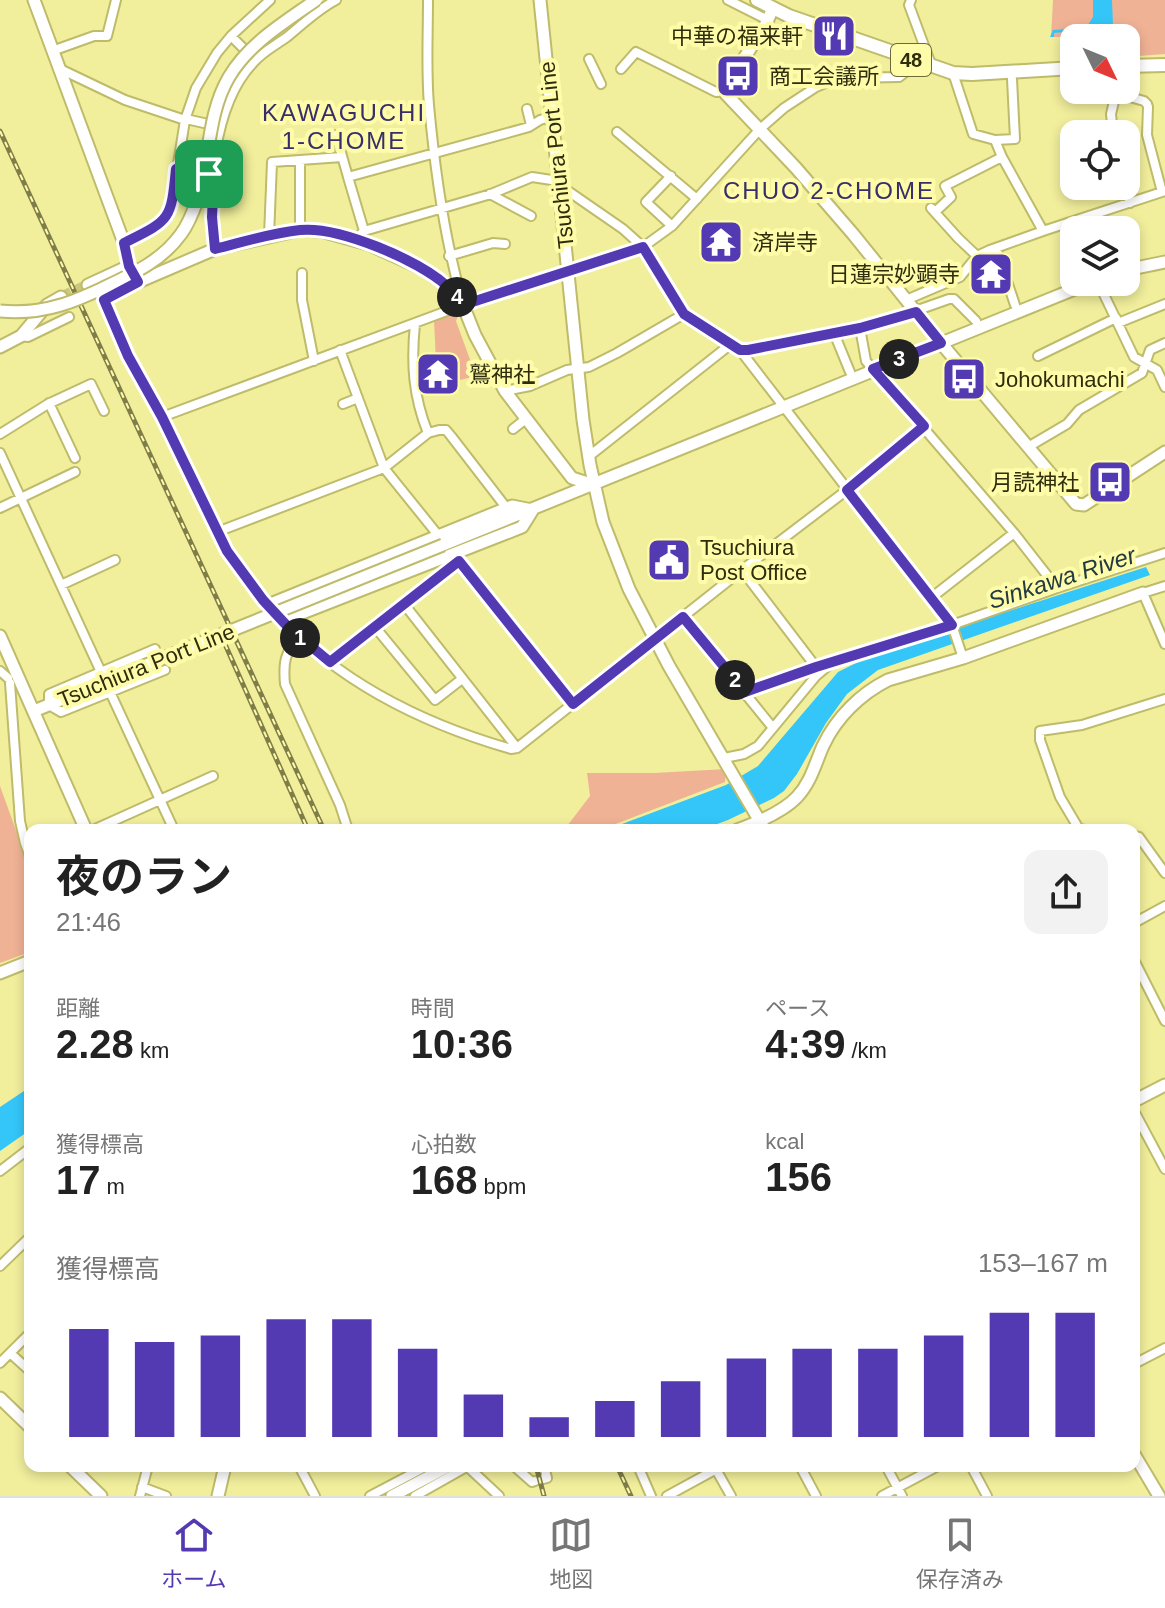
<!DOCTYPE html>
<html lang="ja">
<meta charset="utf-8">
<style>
body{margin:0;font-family:Arial,"Noto Sans JP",sans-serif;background:#f2f2f2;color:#222;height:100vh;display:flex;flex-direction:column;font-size:30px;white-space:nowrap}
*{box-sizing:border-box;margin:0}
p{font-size:26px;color:#767676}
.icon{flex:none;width:44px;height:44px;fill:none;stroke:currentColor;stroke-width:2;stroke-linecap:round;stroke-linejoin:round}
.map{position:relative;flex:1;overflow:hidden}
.panel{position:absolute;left:24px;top:824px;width:1116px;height:648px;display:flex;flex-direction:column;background:#fff;border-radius:16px;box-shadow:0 4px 12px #0003}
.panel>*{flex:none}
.needle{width:52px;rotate:133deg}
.fabs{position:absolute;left:1060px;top:24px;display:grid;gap:16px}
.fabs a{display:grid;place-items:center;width:80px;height:80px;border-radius:16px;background:#fff;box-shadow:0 4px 12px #0003;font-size:40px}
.pin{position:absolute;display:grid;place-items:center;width:68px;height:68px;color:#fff;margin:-34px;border-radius:16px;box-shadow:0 4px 12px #0006}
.km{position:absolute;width:40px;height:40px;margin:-20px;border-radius:50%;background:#222;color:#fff;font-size:22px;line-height:40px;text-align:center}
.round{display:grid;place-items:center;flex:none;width:84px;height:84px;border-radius:16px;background:#f2f2f2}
.head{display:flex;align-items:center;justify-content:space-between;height:136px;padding:0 32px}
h1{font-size:44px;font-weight:700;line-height:60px}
.metrics{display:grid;grid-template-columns:repeat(3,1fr);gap:12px;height:136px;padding:8px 32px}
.metrics div{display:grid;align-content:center}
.metrics b{font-size:40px;font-weight:700}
.metrics small{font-size:22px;font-weight:400}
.metrics p{font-size:22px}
.chart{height:224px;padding:16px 32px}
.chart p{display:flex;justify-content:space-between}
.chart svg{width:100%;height:144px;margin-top:8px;stroke:#543ab2;stroke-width:6}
.menu{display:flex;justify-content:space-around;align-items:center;height:112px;border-top:2px solid #e0e0e0;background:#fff;font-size:22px;color:#767676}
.menu a{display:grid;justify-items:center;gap:4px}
.menu .on{color:#543ab2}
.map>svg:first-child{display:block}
</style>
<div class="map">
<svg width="1165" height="1496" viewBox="0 0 1165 1496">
<rect width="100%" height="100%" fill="#f1ef9c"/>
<path fill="#f0b295" d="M 1053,0 L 1165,0 L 1165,54 L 1126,57 L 1126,38 L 1074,38 L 1074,61 L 1064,62 L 1061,37 L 1051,37 Z
M 461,310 L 456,321 L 476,376 L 448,383 L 436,363 L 434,320 Z
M 726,769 L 725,782 L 600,830 L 564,830 L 590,796 L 587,773 L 654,773 Z
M 0,786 L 30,869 L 30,952 L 0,963 Z"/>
<path fill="#34c6f8" d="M 1093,0 L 1112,0 L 1113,26 L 1123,27 L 1123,32 L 1129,33 L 1129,37 L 1130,37 L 1130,47 L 1126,51 L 1126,38 L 1089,38 L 1083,30 L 1054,33 L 1054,37 L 1050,37 L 1053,30 L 1086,28 L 1093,17 Z
M 1146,567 L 1150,575 L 878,670 L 847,694 L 826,723 L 797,774 L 784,791 L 774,798 L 728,820 L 701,830 L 606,830 L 726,785 L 758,766 L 838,672 L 872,655 Z
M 30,1087 L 30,1130 L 0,1151 L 0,1107 Z"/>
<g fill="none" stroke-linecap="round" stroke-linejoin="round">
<path stroke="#cac87f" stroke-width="11" stroke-dasharray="11 5.5" stroke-linecap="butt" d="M 61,297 L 88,285"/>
<g stroke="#bebb6a" stroke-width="12">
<path id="street" d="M 428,0 C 428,35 426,71 429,105 C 435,171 444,237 462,300
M 728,0 L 768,20
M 911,0 L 909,5 L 932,67
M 231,36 L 250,55
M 52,51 L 94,36 L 107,36 L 116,0
M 589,59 L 601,84
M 58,68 L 125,100 L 185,120
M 621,69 L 636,52 L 716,92 L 725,91
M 953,73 L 973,134 L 995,140 L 1002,157 L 1043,231
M 1117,90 L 1116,93 L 1144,101 L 1147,104 L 1148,107 L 1147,135 L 1162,192
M 527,109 L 531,125
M 186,119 L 217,126
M 1081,131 L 1113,131
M 617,132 L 697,199
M 1113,134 L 1111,114 L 1116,93
M 336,135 L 348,177
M 995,140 L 1015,139 L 1012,79
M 176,169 L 207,173
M 671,176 L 646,202 L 672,226
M 1124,186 L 1130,203
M 559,191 L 568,191 L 623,229 L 643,247 L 684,314
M 490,194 L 531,216
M 931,208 L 958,238 L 977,256
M 935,212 L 951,197 L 945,186 L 1002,157
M 300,230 L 300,160
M 364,231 L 348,177 L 529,127 L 540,120 L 553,116
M 361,234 L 364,231 L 491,194 L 532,177 L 558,181
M 269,236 L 272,162 L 342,157
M 124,243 L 151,230 L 159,224 L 171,208 L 185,120 L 196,88 L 217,53 L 231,36 L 270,0
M 996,248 L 1015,305
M 215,249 C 206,194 213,105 253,63 C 262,52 276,45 287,37 C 303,24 317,10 336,0
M 449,256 L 493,243 L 505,244
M 302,273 L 302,300 L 314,361
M 138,282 L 104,300 L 128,356 L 162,417 L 227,551 L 241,572 L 271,608
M 1098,282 L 1134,357 L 1157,370 L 1165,387
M 906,300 L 960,277 L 977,256 L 990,250 L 1043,231 L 1165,191
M 915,311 L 949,299 L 954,299 L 976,321
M 1118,323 L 1165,304
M 415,324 C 411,363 413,396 428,433
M 860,328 L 866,361 L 1014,533 L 1057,588
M 834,333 L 850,372
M 21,336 L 28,337 L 69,317
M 340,350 L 384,468 L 438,535
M 740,350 L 748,350 L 860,328 L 916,312
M 1038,356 L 1116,318
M 505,391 L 530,386 L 567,370 L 589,367 L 617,353 L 684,314 L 740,350 L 952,625 L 963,658
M 49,403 L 75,458
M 343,404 L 358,398
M 162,417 L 463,305 L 643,247 L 672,226 L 760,129 L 784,108 L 816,87 L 828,82 L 846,78 L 899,77 L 918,62
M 513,429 L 527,418
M 0,434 L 48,404 L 91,384 L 104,411
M 1028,447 L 1067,424 L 1079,410 L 1142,373 L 1150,350 L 1165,343
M 0,453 L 101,672
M 588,457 L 731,344
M 0,508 L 75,472
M 217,532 L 384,468 L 428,433 L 439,430 L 446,430 L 451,436 L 505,506
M 454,554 L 573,704
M 742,570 L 816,667
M 61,585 L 115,560
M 1165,586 L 1143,593 L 1165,644
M 931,598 L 1014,533
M 404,604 L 517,748
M 683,617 L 773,728
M 280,618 C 343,685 424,724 511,749 L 517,748 L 742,570 L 847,490 L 924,426
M 375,627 L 435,700 L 462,679
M 298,636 C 285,654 283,662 285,684 L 340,805 L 348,830
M 155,649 L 49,694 L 49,705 L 61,712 L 165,670
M 330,662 L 459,561
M 0,671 L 8,678
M 10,683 L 20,821 L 25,843 L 30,857
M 110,692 L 174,830
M 745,692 L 832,662 L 952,625 L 1057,588 L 1165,553
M 724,758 L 744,754 L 758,746 L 816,676 L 828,666
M 93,830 L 213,776
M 1085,830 L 1079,829 L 1060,797 L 1040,740 L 1040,731 L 1082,725 L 1165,699
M 1134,836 L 1139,837 L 1165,873
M 1134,923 L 1165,906
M 1134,960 L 1165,1021
M 1134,1111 L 1165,1169
M 0,1171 L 30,1148
M 0,1266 L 30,1237
M 10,1353 L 30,1371
M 0,1363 L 30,1333
M 1134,1364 L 1165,1348
M 299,1466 L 315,1496
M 514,1466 L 532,1482 L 535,1481
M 638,1466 L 651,1496
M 714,1466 L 731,1496
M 800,1466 L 816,1496
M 886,1466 L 902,1496
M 971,1466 L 987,1496
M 468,1467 L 499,1496
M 543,1479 L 547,1478 L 544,1466
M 142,1487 L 166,1496
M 140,1496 L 148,1466
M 370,1496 L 427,1466
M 415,1496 L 468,1466
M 667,1496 L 722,1466
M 882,1496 L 938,1466"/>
</g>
<g stroke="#bebb6a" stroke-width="15">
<path id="secondary" d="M 34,0 L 124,243 L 129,266
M 540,0 L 583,420 L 590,465 L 603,522 L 629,589 L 669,666 L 765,830
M 773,8 L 766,24 L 725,88 L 725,93 L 796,168 L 853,234 L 941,343 L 1076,504 L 1084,505 L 1165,452
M 1126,270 L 1165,262
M 88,285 L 129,266 L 138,282 L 215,249 L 300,230 L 321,231 L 368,244 L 423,269 L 449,287 L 463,305 L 475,335 L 505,391 L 572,478 L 594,485
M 0,347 L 21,336 L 47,305 L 61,297
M 443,545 L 1092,282
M 268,605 L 512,506 L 532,510
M 282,621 L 522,527 L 532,511
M 0,636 L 86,830
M 34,711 L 99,684
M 737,830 C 756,823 784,811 797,797 C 811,782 815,764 823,746 C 836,718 860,694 888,680 L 963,658 L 1143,593
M 0,973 L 30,961
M 1134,1101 L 1165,1085
M 0,1398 L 30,1427
M 1134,1454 L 1159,1496
M 70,1466 L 101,1496
M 218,1496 L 225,1466
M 392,1496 L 449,1466"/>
</g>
<g stroke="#bebb6a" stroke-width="16">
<path id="primary" d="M 757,0 L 789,16 L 953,73 L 972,74 L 1074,68
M 1126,66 L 1165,65"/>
</g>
<use href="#street" stroke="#fff" stroke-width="8"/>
<use href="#secondary" stroke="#fff" stroke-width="11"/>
<use href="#primary" stroke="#fff" stroke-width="12"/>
<g stroke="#807e48" stroke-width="5">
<path id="rail" d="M 0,131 L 324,830
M 220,633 L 308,830
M 536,1466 L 544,1496
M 617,1466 L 631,1496"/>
</g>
<use href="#rail" stroke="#fefca9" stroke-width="2" stroke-dasharray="6" stroke-linecap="butt"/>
<g stroke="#bebb6a" stroke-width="15" stroke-linecap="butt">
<path id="secondary-bridge" d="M 0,311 C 20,313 41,311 61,305 C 75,301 88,295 101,289 C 130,275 161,262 181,234 C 188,225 193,212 197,201 C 210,161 207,114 229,77 C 249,43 285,22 316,0
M 99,684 L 443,545"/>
</g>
<use href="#secondary-bridge" stroke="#fff" stroke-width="11"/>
</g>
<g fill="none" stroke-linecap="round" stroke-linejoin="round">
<g stroke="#fff" stroke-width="16">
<path id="route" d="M 176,169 L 214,174 L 212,217 L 215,249 C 243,242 271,233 300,230 C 339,226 418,260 447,286 C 453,292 458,299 463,305 L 643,247 L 684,314 L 740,350 L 748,350 L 860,328 L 916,312 L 941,343 L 873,369 L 924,426 L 847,490 L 952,625 L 816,667 L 745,692 L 683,617 L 573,704 L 459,561 L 330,662 L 289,628 L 263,600 L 227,551 L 162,417 L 128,356 L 104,300 L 138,282 L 129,266 L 124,243 C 170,220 171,221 176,169 Z"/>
</g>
<use href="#route" stroke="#543ab2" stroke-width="10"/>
</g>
<defs>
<g id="restaurant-square" transform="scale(2.3)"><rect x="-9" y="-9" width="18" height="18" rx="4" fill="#543ab2" stroke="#fefca9"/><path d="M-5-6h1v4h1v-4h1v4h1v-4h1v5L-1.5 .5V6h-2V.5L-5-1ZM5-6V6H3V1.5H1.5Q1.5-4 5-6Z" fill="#fff"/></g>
<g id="bus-square" transform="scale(2.3)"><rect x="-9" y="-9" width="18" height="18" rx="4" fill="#543ab2" stroke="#fefca9"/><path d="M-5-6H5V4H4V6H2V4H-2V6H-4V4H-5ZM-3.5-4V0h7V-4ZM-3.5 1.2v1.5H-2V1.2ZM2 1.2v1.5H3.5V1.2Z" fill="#fff"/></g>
<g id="temple-square" transform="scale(2.3)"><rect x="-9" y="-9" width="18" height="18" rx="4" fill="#543ab2" stroke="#fefca9"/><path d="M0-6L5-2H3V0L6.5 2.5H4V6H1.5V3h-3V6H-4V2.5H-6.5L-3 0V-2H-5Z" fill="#fff"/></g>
<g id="civic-square" transform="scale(2.3)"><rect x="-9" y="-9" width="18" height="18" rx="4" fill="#543ab2" stroke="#fefca9"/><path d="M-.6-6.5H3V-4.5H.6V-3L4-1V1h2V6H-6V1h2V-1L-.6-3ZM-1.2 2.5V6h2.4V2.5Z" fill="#fff"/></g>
</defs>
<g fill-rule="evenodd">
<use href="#restaurant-square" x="834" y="36"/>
<use href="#bus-square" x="738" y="76"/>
<use href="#temple-square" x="721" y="242"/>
<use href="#temple-square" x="991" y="274"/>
<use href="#temple-square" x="438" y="374"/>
<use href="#bus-square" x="964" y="379"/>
<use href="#bus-square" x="1110" y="482"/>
<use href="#civic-square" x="669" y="560"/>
</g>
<g text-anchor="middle" stroke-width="8" stroke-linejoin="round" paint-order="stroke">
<rect fill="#fefca9" stroke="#6d6b3a" stroke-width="2" x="891" y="44" width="40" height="32" rx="6"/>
<g font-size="20" font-weight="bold" fill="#2f2d0b">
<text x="911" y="67">48</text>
</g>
<g font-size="22" fill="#2f2d0b" stroke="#fefca9" text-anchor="start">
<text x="803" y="44" text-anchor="end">中華の福来軒</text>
<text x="769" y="84">商工会議所</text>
<text x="752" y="250">済岸寺</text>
<text x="960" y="282" text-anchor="end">日蓮宗妙顕寺</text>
<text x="469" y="382">鷲神社</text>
<text x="995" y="387">Johokumachi</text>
<text x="1079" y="490" text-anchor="end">月読神社</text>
<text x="700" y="555">Tsuchiura<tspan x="700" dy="25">Post Office</tspan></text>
</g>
<g font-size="22" fill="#2f2d0b" stroke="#fefca9">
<text transform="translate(556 155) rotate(-96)" y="8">Tsuchiura Port Line</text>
<text transform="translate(146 665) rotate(-22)" y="8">Tsuchiura Port Line</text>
</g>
<g font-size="24" letter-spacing="2" fill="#372e6a" stroke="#fefca9">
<text x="344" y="121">KAWAGUCHI<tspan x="344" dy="28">1-CHOME</tspan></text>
<text x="829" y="199">CHUO 2-CHOME</text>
</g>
<g font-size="24" font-style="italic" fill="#233943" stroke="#fefca9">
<text transform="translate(1062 578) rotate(-18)" y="8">Sinkawa River</text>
</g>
</g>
</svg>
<div class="fabs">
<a><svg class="needle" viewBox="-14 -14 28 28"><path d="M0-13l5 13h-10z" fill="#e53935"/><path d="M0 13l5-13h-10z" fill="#767676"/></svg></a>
<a><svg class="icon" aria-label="locate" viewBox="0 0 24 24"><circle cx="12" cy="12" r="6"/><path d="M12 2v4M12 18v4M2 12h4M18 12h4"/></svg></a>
<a><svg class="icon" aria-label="layers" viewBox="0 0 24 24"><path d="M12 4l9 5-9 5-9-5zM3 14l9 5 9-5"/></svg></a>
</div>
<div class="pin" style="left:209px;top:174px;background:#1e9e55"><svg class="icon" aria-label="arrive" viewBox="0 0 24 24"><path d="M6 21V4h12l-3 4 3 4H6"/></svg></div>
<b class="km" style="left:300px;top:638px">1</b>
<b class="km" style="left:735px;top:680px">2</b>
<b class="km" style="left:899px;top:359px">3</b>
<b class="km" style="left:457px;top:297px">4</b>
<section class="panel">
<div class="head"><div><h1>夜のラン</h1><p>21:46</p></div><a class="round"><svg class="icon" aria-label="share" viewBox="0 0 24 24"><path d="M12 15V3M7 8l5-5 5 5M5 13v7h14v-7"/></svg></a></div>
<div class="metrics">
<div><p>距離</p><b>2.28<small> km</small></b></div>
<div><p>時間</p><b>10:36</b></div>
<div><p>ペース</p><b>4:39<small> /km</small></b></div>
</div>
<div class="metrics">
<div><p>獲得標高</p><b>17<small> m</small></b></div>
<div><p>心拍数</p><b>168<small> bpm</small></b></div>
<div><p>kcal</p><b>156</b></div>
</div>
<div class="chart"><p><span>獲得標高</span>153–167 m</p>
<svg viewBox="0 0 160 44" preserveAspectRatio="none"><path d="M5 44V11M15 44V15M25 44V13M35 44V8M45 44V8M55 44V17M65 44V31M75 44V38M85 44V33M95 44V27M105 44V20M115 44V17M125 44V17M135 44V13M145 44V6M155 44V6"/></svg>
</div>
</section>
</div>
<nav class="menu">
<a class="on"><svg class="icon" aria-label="home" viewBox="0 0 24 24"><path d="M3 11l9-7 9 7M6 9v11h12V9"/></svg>ホーム</a>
<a><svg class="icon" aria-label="map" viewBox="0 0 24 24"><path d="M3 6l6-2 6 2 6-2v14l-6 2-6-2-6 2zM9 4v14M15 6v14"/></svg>地図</a>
<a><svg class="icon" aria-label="saved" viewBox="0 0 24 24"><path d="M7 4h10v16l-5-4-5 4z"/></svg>保存済み</a>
</nav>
